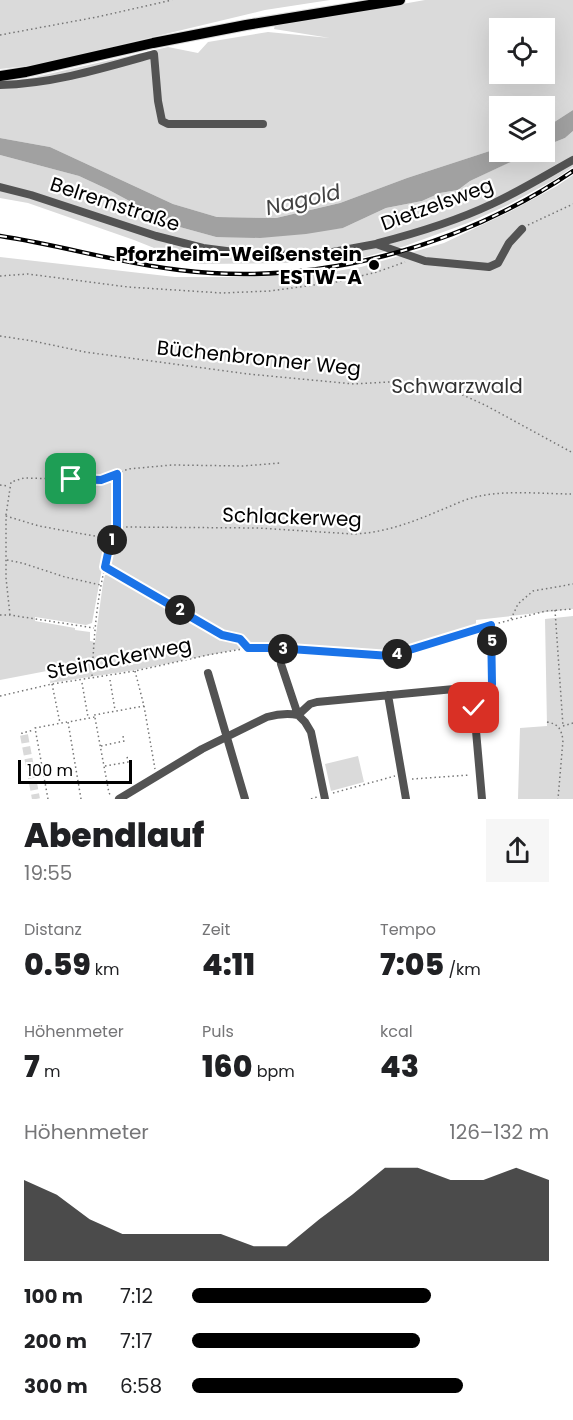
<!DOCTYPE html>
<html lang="de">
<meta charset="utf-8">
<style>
body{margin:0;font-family:Poppins,sans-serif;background:#f6f6f6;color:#202124;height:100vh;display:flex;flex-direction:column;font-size:22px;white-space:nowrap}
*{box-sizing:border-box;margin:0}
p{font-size:20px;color:#757577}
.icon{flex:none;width:33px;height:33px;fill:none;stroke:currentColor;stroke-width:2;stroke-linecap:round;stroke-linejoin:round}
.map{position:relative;height:799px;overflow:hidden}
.drawer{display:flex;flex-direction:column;background:#fff;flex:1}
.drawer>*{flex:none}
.buttons{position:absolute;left:489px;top:18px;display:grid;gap:12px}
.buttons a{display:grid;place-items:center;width:66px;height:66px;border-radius:0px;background:#fff;box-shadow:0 6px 24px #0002;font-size:30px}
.scale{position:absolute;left:18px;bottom:15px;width:114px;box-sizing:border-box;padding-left:6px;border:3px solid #000;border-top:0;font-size:16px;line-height:21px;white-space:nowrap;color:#000;-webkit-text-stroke:4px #fff;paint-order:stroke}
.pin{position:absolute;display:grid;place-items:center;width:51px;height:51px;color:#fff;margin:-26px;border-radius:12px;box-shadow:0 3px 9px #0006}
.km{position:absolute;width:30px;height:30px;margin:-15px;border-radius:50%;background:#222;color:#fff;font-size:16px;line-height:30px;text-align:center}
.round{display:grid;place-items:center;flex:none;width:63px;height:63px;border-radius:0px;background:#f6f6f6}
.overview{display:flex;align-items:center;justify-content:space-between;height:102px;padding:0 24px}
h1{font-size:33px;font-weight:800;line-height:45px}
.figures{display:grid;grid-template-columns:repeat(3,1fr);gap:9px;height:102px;padding:6px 24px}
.figures div{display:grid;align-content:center}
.figures b{font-size:30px;font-weight:800}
.figures small{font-size:16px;font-weight:400}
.figures p{font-size:16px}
.chart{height:168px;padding:12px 24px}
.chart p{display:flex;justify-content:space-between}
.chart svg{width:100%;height:108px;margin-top:6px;fill:#000;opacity:.7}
ul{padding:0 24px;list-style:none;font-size:20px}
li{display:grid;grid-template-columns:96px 72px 1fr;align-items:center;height:45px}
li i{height:15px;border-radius:8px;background:#000}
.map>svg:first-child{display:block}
</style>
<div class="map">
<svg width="573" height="799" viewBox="0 0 573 799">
<rect width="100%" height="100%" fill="#fff"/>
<path fill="#dadada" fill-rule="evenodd" d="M 0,0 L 330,0 L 265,10 L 36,65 L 0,69 Z
M 425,0 L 573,0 L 573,110 L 545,128 L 544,106 L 500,106 L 499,148 L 407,178 L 340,203 L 276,218 L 217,217 L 173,204 L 50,147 L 0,138 L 0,82 L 31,78 L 168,47 L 198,53 L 208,42 L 268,32 L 330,38 L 274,29 L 275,25 L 323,18 ZM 500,28 L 544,28 L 544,74 L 500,74 Z
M 573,131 L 573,167 L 554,180 L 508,205 L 468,223 L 405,246 L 365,257 L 341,257 L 289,263 L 201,264 L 160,258 L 154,248 L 134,240 L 28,203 L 0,198 L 0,155 L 79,176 L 107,189 L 176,226 L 216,237 L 343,228 L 386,208 L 422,201 L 440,193 L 458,190 L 470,181 L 531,152 L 544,152 L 545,146 L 565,138 Z
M 573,175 L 573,609 L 476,620 L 476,629 L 375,656 L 249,647 L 135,670 L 50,683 L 52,670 L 0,680 L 0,257 L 175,277 L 237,277 L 312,275 L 361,267 L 444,243 L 511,211 L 557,186 ZM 103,563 L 225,634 L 224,638 L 192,623 L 111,573 L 105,575 L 103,583 L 95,642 L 90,641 L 90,632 L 75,630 L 75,628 L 35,621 L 35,617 L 86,625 L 92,623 Z
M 573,616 L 573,799 L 518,799 L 520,728 L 547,726 L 545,619 Z
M 358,756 L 364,782 L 331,791 L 325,764 Z"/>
<path fill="#a1a1a1" d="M 573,110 L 573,131 L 565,138 L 545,146 L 545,128 Z
M 0,138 L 50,147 L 173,204 L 217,217 L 276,218 L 340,203 L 407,178 L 499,148 L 500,152 L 532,152 L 470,181 L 458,190 L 440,193 L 422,201 L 386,208 L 343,228 L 306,234 L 260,238 L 216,237 L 176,226 L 107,189 L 79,176 L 0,155 Z"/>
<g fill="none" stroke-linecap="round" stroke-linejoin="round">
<path stroke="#d9d9d9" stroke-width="8" stroke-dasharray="8 4" stroke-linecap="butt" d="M 24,735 L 36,799"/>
<g stroke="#dbdbdb" stroke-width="12">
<path id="major" d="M 0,76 L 26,72 L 153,43 L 246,25 L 400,0"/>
</g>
<path stroke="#757575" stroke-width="1.5" stroke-dasharray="1.5 3" stroke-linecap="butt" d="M 0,35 L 97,17 L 172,0
M 528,225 L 573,204
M 0,276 L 28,274 L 128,287 L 222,293 L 270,291 L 336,282 L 377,272 L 405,262
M 0,336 L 33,341 L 85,352 L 248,374 L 354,384 L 405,381 L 431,383 L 445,387 L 485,405 L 573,453
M 0,485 L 8,486
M 6,515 L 11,482 L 24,478 L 101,480 L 117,474
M 117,528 L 117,474 L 128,469 L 172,465 L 243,466 L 280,463
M 7,560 L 22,563 L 65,577 L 101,585
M 105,567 L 108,553 L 115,532 L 117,529 L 123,527 L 258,528 L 353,534 C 384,533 413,522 441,510 C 454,505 467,498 480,496 C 508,490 544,494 573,494
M 555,610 L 563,726
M 0,615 L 10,615 L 94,628
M 10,615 L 6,578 L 6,516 L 39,526 L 111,539
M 511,619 L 518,604 L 533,591 L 573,584
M 491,626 L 492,639
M 135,671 L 144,706 L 155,769
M 92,676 C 94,639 96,603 105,567 L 222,635 L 240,639 L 247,647
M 110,680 L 115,710
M 82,683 L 88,717
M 52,684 L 60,723
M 0,696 L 52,684 L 135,671 L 208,655 L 248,648 L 276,648 L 390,656 L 491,625 L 546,611 L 573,609
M 95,718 L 109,793 L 111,796
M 547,722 C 558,724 561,728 563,740 L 558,799
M 563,726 L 573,723
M 22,734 L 22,733 L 34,730
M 101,746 L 124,741 L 123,736
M 105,766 L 128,762 L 127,756
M 412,779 L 470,775
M 333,793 L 395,776
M 48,799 L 35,728 L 67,722
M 81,799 L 68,722 L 95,717 L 94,715 L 144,706
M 311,799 L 317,797"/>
<path stroke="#535353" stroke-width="8" d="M 0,85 C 52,84 104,68 154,54 L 158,101 L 162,121 L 168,124 L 263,124
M 0,187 L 31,195 L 156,236 L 203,248 L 250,254 L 299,255 L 322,254 L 376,244 L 425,261 L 489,267 L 498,263 L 509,243 L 522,229
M 378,243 C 417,233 456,221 492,204 C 520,191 546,175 573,160
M 281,664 L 298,715 L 305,722 L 311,732 L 325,799
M 208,673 L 245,799
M 462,691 L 486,689 L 490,688 L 492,684 L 492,648
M 388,695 L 406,799
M 119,799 L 202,749 L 267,717 C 278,714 287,713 298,715 L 310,704 L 317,702 L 454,689 C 465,692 470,697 474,708 L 482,799"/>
<use href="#major" stroke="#000" stroke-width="10"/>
<g stroke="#000" stroke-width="4.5">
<path id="rail" d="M 0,236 C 60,245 119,263 179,270 C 316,287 459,248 573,171"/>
</g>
<use href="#rail" stroke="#fff" stroke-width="2" stroke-dasharray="7" stroke-linecap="butt"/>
</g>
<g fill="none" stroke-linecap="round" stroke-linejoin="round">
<g stroke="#fff" stroke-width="12">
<path id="route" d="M 71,479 L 101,480 L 117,474 L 117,529 L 108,553 L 105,567 L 222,635 L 240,639 L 248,648 L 276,648 L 390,656 L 491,625 L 492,684 L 490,688 L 486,689 L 461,691 L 471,700 L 474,708"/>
</g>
<use href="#route" stroke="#1a73e8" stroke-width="8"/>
</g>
<circle fill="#000" stroke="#fff" stroke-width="2" cx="374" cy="265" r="6"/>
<g text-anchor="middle" stroke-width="4.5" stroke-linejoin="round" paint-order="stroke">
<g font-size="20" fill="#000" stroke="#fff">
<text transform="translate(115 204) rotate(18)" y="7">Belremstraße</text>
<text transform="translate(437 204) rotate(-20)" y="7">Dietzelsweg</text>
<text transform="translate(259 358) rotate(6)" y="7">Büchenbronner Weg</text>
<text transform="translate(292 517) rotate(2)" y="7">Schlackerweg</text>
<text transform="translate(119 658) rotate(-11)" y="7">Steinackerweg</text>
</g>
<g font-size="20" font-weight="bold" fill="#000" stroke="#fff" text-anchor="end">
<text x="362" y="261">Pforzheim-Weißenstein<tspan x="362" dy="23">ESTW-A</tspan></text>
</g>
<g font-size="20" fill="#313131" stroke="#fff">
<text x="457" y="393">Schwarzwald</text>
</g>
<g font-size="21" font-style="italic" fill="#424242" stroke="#fff">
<text transform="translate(303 200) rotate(-13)" y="7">Nagold</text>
</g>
</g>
</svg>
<div class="buttons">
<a><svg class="icon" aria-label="locate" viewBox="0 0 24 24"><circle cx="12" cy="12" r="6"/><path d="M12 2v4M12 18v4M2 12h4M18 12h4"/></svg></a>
<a><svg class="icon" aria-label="layers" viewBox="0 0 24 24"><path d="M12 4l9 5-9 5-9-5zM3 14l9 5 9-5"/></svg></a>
</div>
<div class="scale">100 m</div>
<div class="pin" style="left:71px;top:479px;background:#1e9e55"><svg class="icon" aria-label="arrive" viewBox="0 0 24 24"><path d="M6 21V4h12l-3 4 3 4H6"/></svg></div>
<div class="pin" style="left:474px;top:708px;background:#d93025"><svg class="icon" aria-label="check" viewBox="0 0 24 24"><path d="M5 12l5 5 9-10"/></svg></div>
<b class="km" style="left:112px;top:540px">1</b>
<b class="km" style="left:180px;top:610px">2</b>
<b class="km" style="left:283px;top:649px">3</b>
<b class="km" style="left:397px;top:654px">4</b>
<b class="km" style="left:492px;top:641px">5</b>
</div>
<section class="drawer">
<div class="overview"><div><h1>Abendlauf</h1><p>19:55</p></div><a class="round"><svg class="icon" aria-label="share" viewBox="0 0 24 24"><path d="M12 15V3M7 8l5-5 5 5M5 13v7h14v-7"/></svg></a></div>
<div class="figures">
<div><p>Distanz</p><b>0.59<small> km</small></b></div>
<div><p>Zeit</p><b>4:11</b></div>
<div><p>Tempo</p><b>7:05<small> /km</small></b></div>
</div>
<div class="figures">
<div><p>Höhenmeter</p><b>7<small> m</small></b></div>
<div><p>Puls</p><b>160<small> bpm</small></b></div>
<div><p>kcal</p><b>43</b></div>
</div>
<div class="chart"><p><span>Höhenmeter</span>126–132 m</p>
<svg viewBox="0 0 160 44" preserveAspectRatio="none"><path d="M0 44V11L10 17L20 27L30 33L40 33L50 33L60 33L70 38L80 38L90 27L100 17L110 6L120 6L130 11L140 11L150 6L160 11V44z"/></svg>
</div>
<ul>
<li><b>100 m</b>7:12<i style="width:67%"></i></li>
<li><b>200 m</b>7:17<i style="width:64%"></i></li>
<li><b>300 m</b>6:58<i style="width:76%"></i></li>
</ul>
</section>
